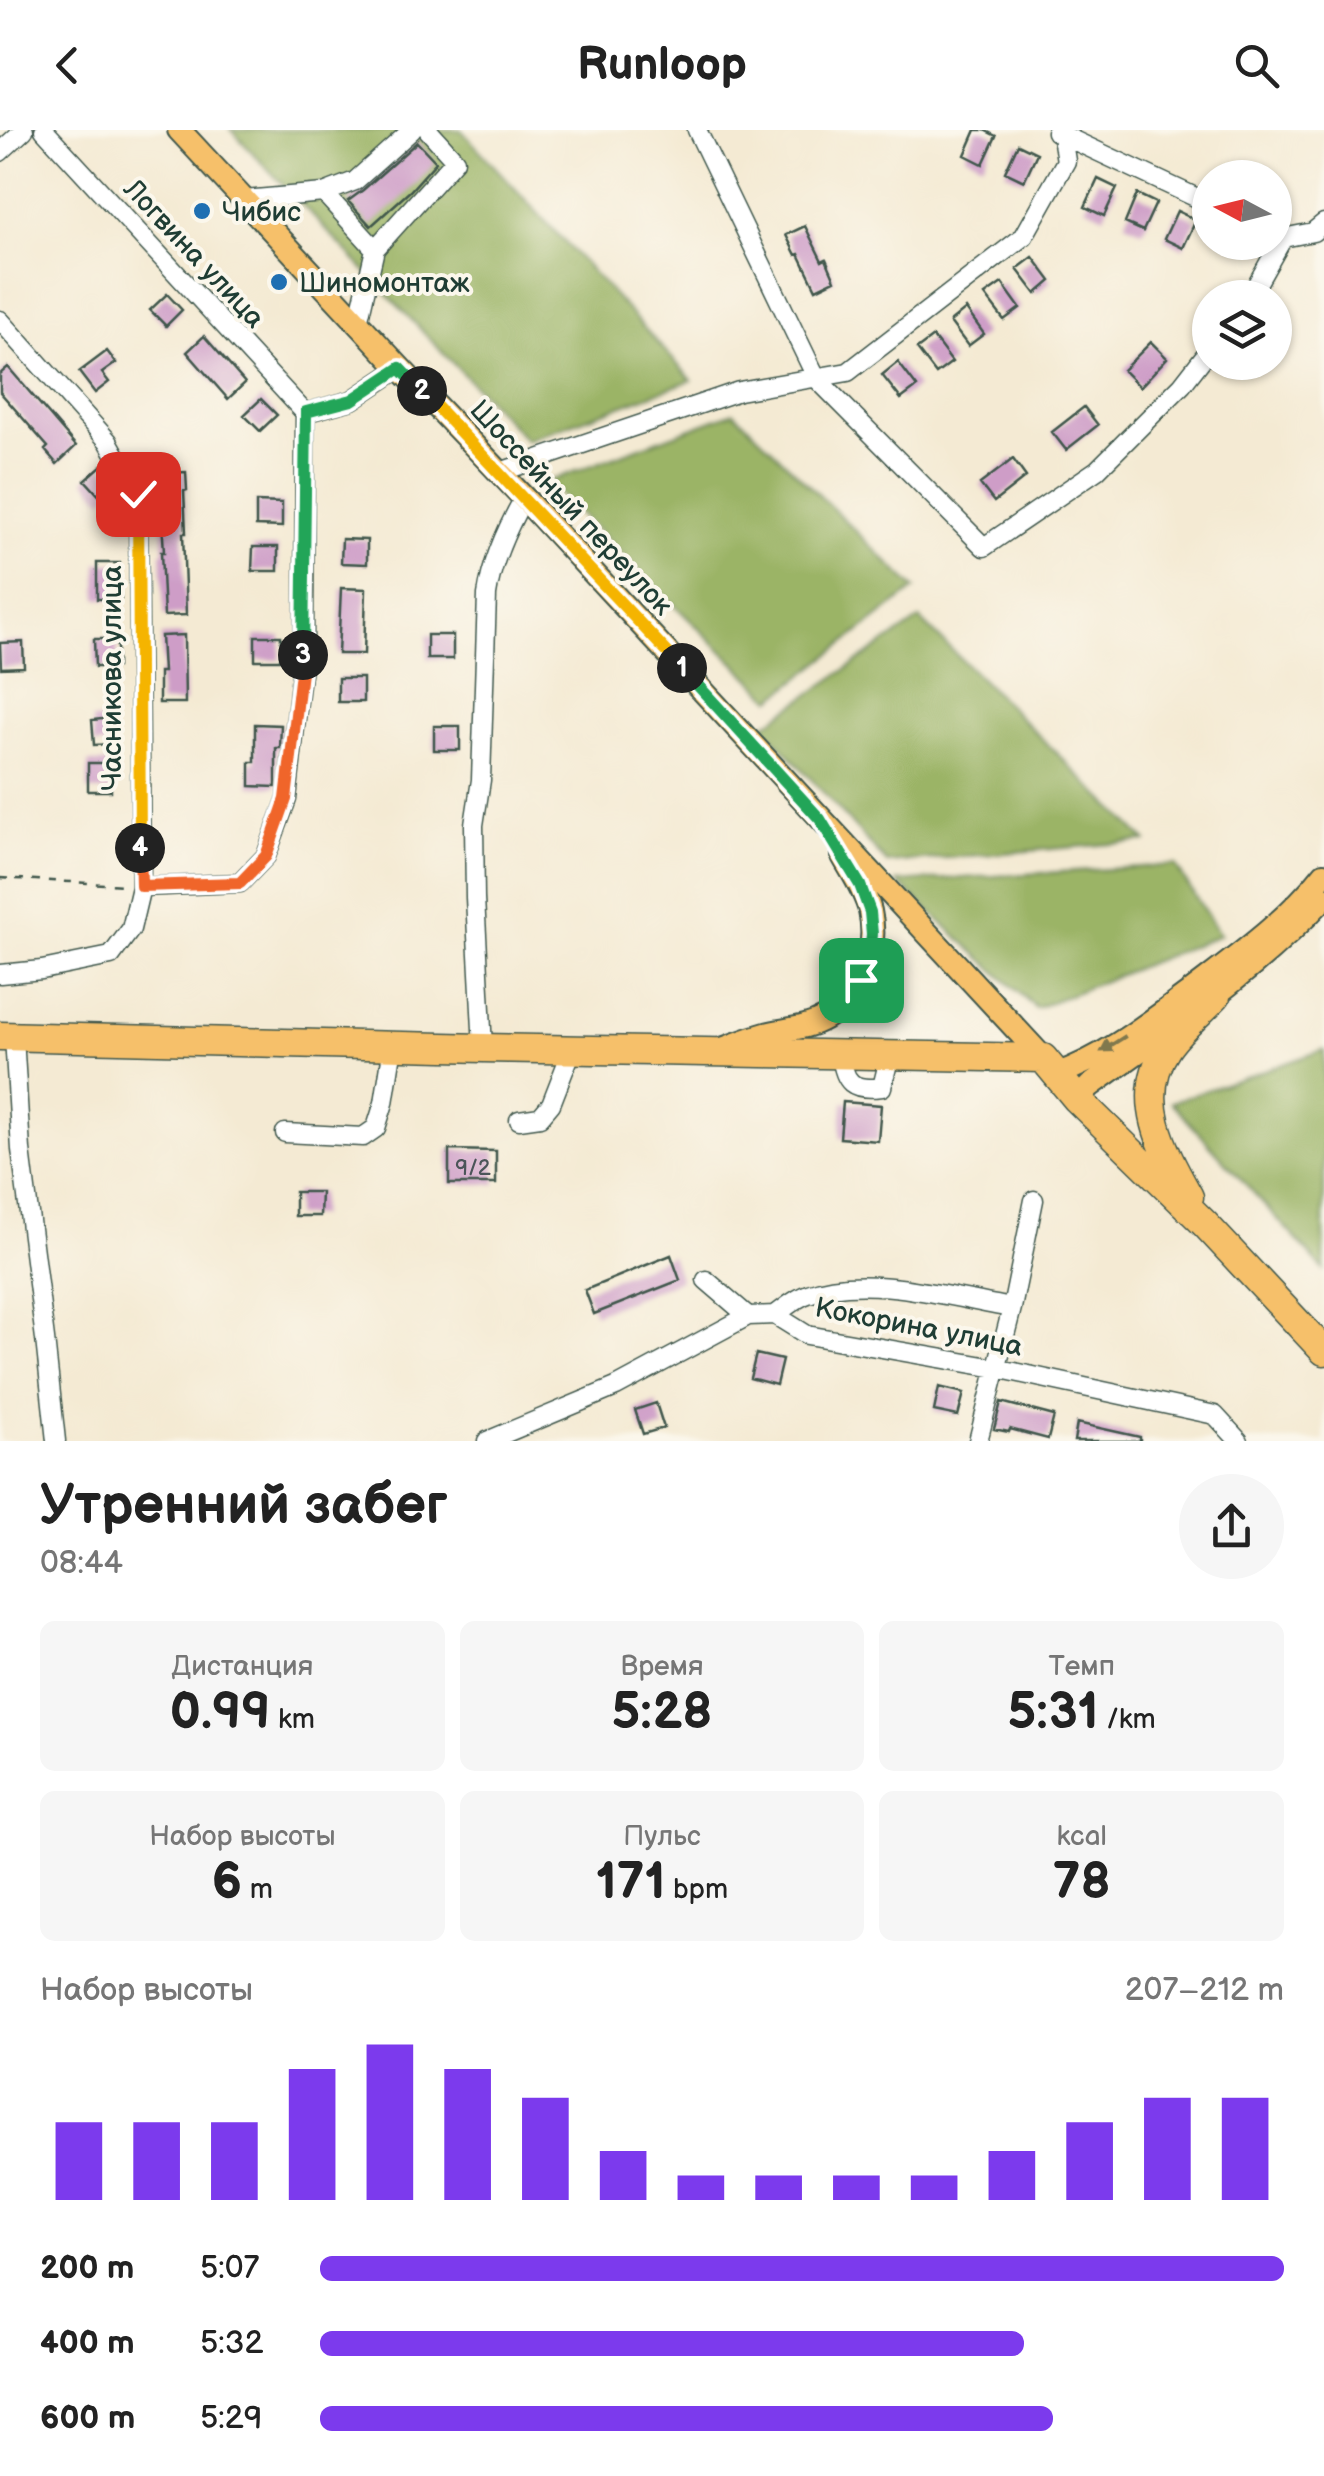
<!DOCTYPE html>
<html lang="ru">
<meta charset="utf-8">
<style>
body{margin:0;font-family:"Balsamiq Sans",sans-serif;background:#f6f6f6;color:#222;height:100vh;display:flex;flex-direction:column;font-size:38px;white-space:nowrap}
*{box-sizing:border-box;margin:0}
p{font-size:32px;color:#767676}
.icon{flex:none;width:55px;height:55px;fill:none;stroke:currentColor;stroke-width:2;stroke-linecap:round;stroke-linejoin:round}
.map{position:relative;height:1311px;overflow:hidden}
.side{display:flex;flex-direction:column;background:#fff;flex:1}
.side>*{flex:none}
.needle{width:65px;rotate:277deg}
.buttons{position:absolute;left:1192px;top:30px;display:grid;gap:20px}
.buttons a{display:grid;place-items:center;width:100px;height:100px;border-radius:50%;background:#fff;box-shadow:0 2px 8px #0004;font-size:50px}
.pin{position:absolute;display:grid;place-items:center;width:85px;height:85px;color:#fff;margin:-42px;border-radius:20px;box-shadow:0 5px 15px #0006}
.km{position:absolute;width:50px;height:50px;margin:-25px;border-radius:50%;background:#222;color:#fff;font-size:28px;line-height:50px;text-align:center}
.round{display:grid;place-items:center;flex:none;width:105px;height:105px;border-radius:52px;background:#f6f6f6}
.headline{display:flex;align-items:center;justify-content:space-between;height:170px;padding:0 40px}
h1{font-size:55px;font-weight:700;line-height:75px}
.metrics{display:grid;grid-template-columns:repeat(3,1fr);gap:15px;height:170px;padding:10px 40px}
.metrics div{display:grid;align-content:center;border-radius:15px;background:#f6f6f6;text-align:center}
.metrics b{font-size:50px;font-weight:700}
.metrics small{font-size:28px;font-weight:400}
.metrics p{font-size:28px}
.chart{height:280px;padding:20px 40px}
.chart p{display:flex;justify-content:space-between}
.chart svg{width:100%;height:180px;margin-top:10px;stroke:#7c3aed;stroke-width:6}
ul{padding:0 40px;list-style:none;font-size:32px}
li{display:grid;grid-template-columns:160px 120px 1fr;align-items:center;height:75px}
li i{height:25px;border-radius:12px;background:#7c3aed}
header{display:flex;justify-content:space-between;align-items:center;height:130px;padding:0 40px;background:#fff;font-size:45px;font-weight:700}
.map>svg:first-child{display:block}
</style>
<header><svg class="icon" aria-label="back" viewBox="0 0 24 24"><path d="M15 5l-7 7 7 7"/></svg>Runloop<svg class="icon" aria-label="search" viewBox="0 0 24 24"><circle cx="10" cy="10" r="6"/><path d="M15 15l6 6"/></svg></header>
<div class="map">
<svg width="1324" height="1311" viewBox="0 0 1324 1311">
<rect width="100%" height="100%" fill="#fbf7ec"/>
<filter id="ink" filterUnits="userSpaceOnUse"><feTurbulence type="fractalNoise" baseFrequency=".01" numOctaves="2"/><feDisplacementMap in="SourceGraphic" scale="20" xChannelSelector="R" yChannelSelector="G"/><feConvolveMatrix kernelMatrix="1 2 1 2 8 2 1 2 1" color-interpolation-filters="sRGB"/></filter>
<filter id="wash" filterUnits="userSpaceOnUse"><feTurbulence type="fractalNoise" baseFrequency=".0048" numOctaves="4" result="noise"/><feDisplacementMap in="SourceGraphic" scale="40" xChannelSelector="R" yChannelSelector="G"/><feGaussianBlur stdDeviation="2.25" result="paint"/><feColorMatrix in="noise" values="0 0 0 0 0 0 0 0 0 0 0 0 0 0 0 0 0 1.4 0 .05"/><feComposite in="paint" operator="in"/></filter>
<g filter="url(#wash)">
<rect width="100%" height="100%" fill="#f4ead3"/>
<path fill="#9bb466" stroke="#5d784d" stroke-width="2.5" d="M 231,0 L 461,0 L 692,250 L 526,310 Z
M 734,282 L 915,459 L 772,569 L 547,352 Z
M 920,489 L 1146,711 L 887,733 L 763,596 Z
M 1175,735 L 1220,805 L 1036,878 L 897,752 Z
M 1324,920 L 1324,1140 L 1171,972 Z"/>
<g id="blocks">
<path fill="#ce9dc7" d="M 976,0 L 984,0 L 996,6 L 983,34 L 965,25 Z
M 417,12 L 436,32 L 410,61 L 371,96 L 348,71 L 363,60 Z
M 1018,14 L 1037,23 L 1024,51 L 1005,42 Z
M 1098,49 L 1117,58 L 1104,86 L 1085,77 Z
M 1137,64 L 1156,73 L 1143,101 L 1125,93 Z
M 1177,81 L 1196,90 L 1183,118 L 1164,109 Z
M 805,96 L 822,131 L 826,129 L 835,150 L 816,159 L 799,124 L 796,125 L 786,105 Z
M 1033,127 L 1051,151 L 1036,164 L 1017,139 Z
M 1002,153 L 1020,178 L 1004,190 L 985,165 Z
M 167,164 L 182,180 L 166,196 L 150,180 Z
M 966,179 L 984,204 L 968,216 L 950,192 Z
M 204,206 L 245,253 L 228,269 L 187,222 Z
M 933,207 L 952,232 L 936,244 L 917,219 Z
M 1151,212 L 1167,228 L 1140,257 L 1123,240 Z
M 107,221 L 116,233 L 102,243 L 109,252 L 95,263 L 79,242 Z
M 898,232 L 917,257 L 901,269 L 882,245 Z
M 8,237 L 76,316 L 57,334 L 45,320 L 48,317 L 0,262 L 0,244 Z
M 261,269 L 277,285 L 260,301 L 244,285 Z
M 1084,277 L 1098,295 L 1066,320 L 1052,302 Z
M 1013,329 L 1026,347 L 994,372 L 980,354 Z
M 102,335 L 119,356 L 103,370 L 85,350 Z
M 186,342 L 187,360 L 184,361 L 186,403 L 183,403 L 186,485 L 164,486 L 161,422 L 164,422 L 161,375 L 165,374 L 164,343 Z
M 256,372 L 282,373 L 282,397 L 256,396 Z
M 342,409 L 367,410 L 367,434 L 341,433 Z
M 253,417 L 278,417 L 278,441 L 252,441 Z
M 97,433 L 120,433 L 121,469 L 97,469 Z
M 341,458 L 366,459 L 364,524 L 338,524 Z
M 184,505 L 185,573 L 159,573 L 159,542 L 163,542 L 161,506 Z
M 427,505 L 453,505 L 453,529 L 427,529 Z
M 255,506 L 281,506 L 280,530 L 255,530 Z
M 94,509 L 117,509 L 117,537 L 95,537 Z
M 23,512 L 24,537 L 1,538 L 0,513 Z
M 338,548 L 363,548 L 363,572 L 338,572 Z
M 112,588 L 113,614 L 94,615 L 92,590 Z
M 255,594 L 281,595 L 280,618 L 276,618 L 276,657 L 250,656 L 250,632 L 255,632 Z
M 434,596 L 460,596 L 460,620 L 434,620 Z
M 88,633 L 111,633 L 111,661 L 88,661 Z
M 843,972 L 881,975 L 878,1011 L 840,1008 Z
M 449,1020 L 496,1021 L 496,1054 L 449,1054 Z
M 295,1062 L 321,1062 L 320,1086 L 295,1086 Z
M 671,1125 L 680,1150 L 594,1184 L 585,1160 Z
M 756,1224 L 782,1230 L 776,1255 L 750,1248 Z
M 939,1257 L 964,1263 L 958,1286 L 934,1281 Z
M 1001,1272 L 1054,1286 L 1048,1309 L 1010,1299 L 1009,1302 L 994,1299 Z
M 656,1273 L 664,1298 L 643,1304 L 635,1280 Z
M 1077,1293 L 1140,1307 L 1140,1311 L 1074,1311 Z"/>
</g>
</g>
<g filter="url(#ink)">
<use href="#blocks" fill-opacity="0" stroke="#3f574c" stroke-width="2.5"/>
<g fill="none" stroke-linecap="round" stroke-linejoin="round">
<g stroke="#3f574c" stroke-width="21">
<path id="minor" d="M 44,0 L 305,283
M 697,0 L 817,249 L 984,417 L 1097,340 L 1182,255 L 1210,219
M 1056,2 L 1210,74
M 0,22 L 24,0
M 324,63 L 375,119
M 244,70 L 324,63 L 355,51 L 412,0
M 1249,168 L 1283,108 L 1313,102 L 1324,93
M 0,190 L 108,311 L 138,364 L 141,757 L 131,799 L 111,826 L 42,840 L 0,844
M 358,193 L 375,119 L 455,30 L 428,0
M 500,342 L 739,261 L 848,242 L 1024,106 L 1066,31 L 1061,0
M 141,757 L 240,753 L 266,726 L 287,669 L 304,518 L 305,283 L 352,270 L 400,238
M 14,907 L 21,1020 L 45,1209 L 56,1311
M 483,918 L 475,768 L 474,695 L 481,650 L 487,465 C 492,430 507,398 524,368
M 841,924 C 844,953 852,961 882,957 L 890,925
M 519,990 L 540,987 L 551,974 L 572,920
M 285,1003 L 363,1007 L 376,998 L 384,973 L 393,916
M 706,1150 L 748,1186
M 775,1185 C 785,1178 796,1168 808,1164 C 864,1142 953,1168 1012,1178
M 487,1311 L 616,1257 L 748,1186 L 775,1185 L 807,1205 L 996,1238 L 1215,1285 L 1239,1311
M 978,1311 L 1012,1178 L 1034,1070"/>
</g>
<g stroke="#3f574c" stroke-width="26">
<path id="major" d="M 179,0 L 400,238 L 524,368 L 1043,928
M 722,919 C 736,914 751,908 766,904 C 786,899 806,899 825,888 C 861,867 879,821 870,781 C 865,761 853,744 843,726
M 1055,945 C 1105,928 1150,892 1192,861 C 1239,825 1288,790 1324,744
M 1077,969 L 1090,956 C 1172,897 1255,842 1324,768"/>
</g>
<g stroke="#3f574c" stroke-width="31">
<path id="highway" d="M 0,906 L 483,918 L 1043,928 L 1077,969 L 1205,1094 L 1324,1221
M 1189,1067 C 1164,1022 1133,968 1167,918 C 1180,899 1200,883 1216,866"/>
</g>
<path stroke="#3f574c" stroke-width="2.5" stroke-dasharray="8 8" stroke-linecap="butt" d="M 0,748 L 123,755"/>
<use href="#minor" stroke="#fff" stroke-width="18"/>
<use href="#major" stroke="#f6c06b" stroke-width="22"/>
<use href="#highway" stroke="#f6c06b" stroke-width="28"/>
</g>
<defs><path id="oneway-solid" d="M-6-.8H1V-3.2L6.5 0L1 3.2V.8H-6Z" transform="scale(2.5)"/></defs>
<use fill="#80784d" href="#oneway-solid" transform="translate(1113 914) rotate(148)"/>
</g>
<g fill="none" stroke-linecap="round" stroke-linejoin="round" filter="url(#ink)">
<g stroke="#fff" stroke-width="20">
<path id="split-1" d="M 682,538 L 820,689 L 860,755 L 870,782 L 872,804 L 870,826 L 861,850"/>
</g>
<g stroke="#fff" stroke-width="20">
<path id="split-2" d="M 422,261 L 682,538"/>
</g>
<g stroke="#fff" stroke-width="20">
<path id="split-3" d="M 303,525 L 306,282 L 352,270 L 400,238 L 422,261"/>
</g>
<g stroke="#fff" stroke-width="20">
<path id="split-4" d="M 140,718 L 141,756 L 240,753 L 266,726 L 286,669 L 303,525"/>
</g>
<g stroke="#fff" stroke-width="20">
<path id="split-5" d="M 138,364 L 140,718"/>
</g>
<use href="#split-1" stroke="#22a559" stroke-width="12"/>
<use href="#split-2" stroke="#f5b400" stroke-width="12"/>
<use href="#split-3" stroke="#22a559" stroke-width="12"/>
<use href="#split-4" stroke="#f0652b" stroke-width="12"/>
<use href="#split-5" stroke="#f5b400" stroke-width="12"/>
</g>
<g fill="#1f6fb2" stroke="#fbf7ec" stroke-width="4">
<circle cx="202" cy="81" r="10"/>
<circle cx="279" cy="152" r="10"/>
</g>
<g text-anchor="middle" stroke-width="8" stroke-linejoin="round" paint-order="stroke">
<g font-size="22" fill="#4b5559">
<text x="473" y="1045">9/2</text>
</g>
<g font-size="28" fill="#1f3d34" stroke="#fbf7ec" text-anchor="start">
<text x="222" y="91">Чибис</text>
<text x="299" y="162">Шиномонтаж</text>
</g>
<g font-size="28" fill="#1f3d34" stroke="#fbf7ec">
<text transform="translate(195 123) rotate(47)" y="10">Логвина улица</text>
<text transform="translate(572 377) rotate(47)" y="10">Шоссейный переулок</text>
<text transform="translate(111 548) rotate(-90)" y="10">Часникова улица</text>
<text transform="translate(919 1196) rotate(11)" y="10">Кокорина улица</text>
</g>
</g>
</svg>
<div class="buttons">
<a><svg class="needle" viewBox="-14 -14 28 28"><path d="M0-13l5 13h-10z" fill="#e53935"/><path d="M0 13l5-13h-10z" fill="#767676"/></svg></a>
<a><svg class="icon" aria-label="layers" viewBox="0 0 24 24"><path d="M12 4l9 5-9 5-9-5zM3 14l9 5 9-5"/></svg></a>
</div>
<div class="pin" style="left:861px;top:850px;background:#1e9e55"><svg class="icon" aria-label="arrive" viewBox="0 0 24 24"><path d="M6 21V4h12l-3 4 3 4H6"/></svg></div>
<div class="pin" style="left:138px;top:364px;background:#d93025"><svg class="icon" aria-label="check" viewBox="0 0 24 24"><path d="M5 12l5 5 9-10"/></svg></div>
<b class="km" style="left:682px;top:538px">1</b>
<b class="km" style="left:422px;top:261px">2</b>
<b class="km" style="left:303px;top:525px">3</b>
<b class="km" style="left:140px;top:718px">4</b>
</div>
<section class="side">
<div class="headline"><div><h1>Утренний забег</h1><p>08:44</p></div><a class="round"><svg class="icon" aria-label="share" viewBox="0 0 24 24"><path d="M12 15V3M7 8l5-5 5 5M5 13v7h14v-7"/></svg></a></div>
<div class="metrics">
<div><p>Дистанция</p><b>0.99<small> km</small></b></div>
<div><p>Время</p><b>5:28</b></div>
<div><p>Темп</p><b>5:31<small> /km</small></b></div>
</div>
<div class="metrics">
<div><p>Набор высоты</p><b>6<small> m</small></b></div>
<div><p>Пульс</p><b>171<small> bpm</small></b></div>
<div><p>kcal</p><b>78</b></div>
</div>
<div class="chart"><p><span>Набор высоты</span>207–212 m</p>
<svg viewBox="0 0 160 44" preserveAspectRatio="none"><path d="M5 44V25M15 44V25M25 44V25M35 44V12M45 44V6M55 44V12M65 44V19M75 44V32M85 44V38M95 44V38M105 44V38M115 44V38M125 44V32M135 44V25M145 44V19M155 44V19"/></svg>
</div>
<ul>
<li><b>200 m</b>5:07<i style="width:100%"></i></li>
<li><b>400 m</b>5:32<i style="width:73%"></i></li>
<li><b>600 m</b>5:29<i style="width:76%"></i></li>
</ul>
</section>
